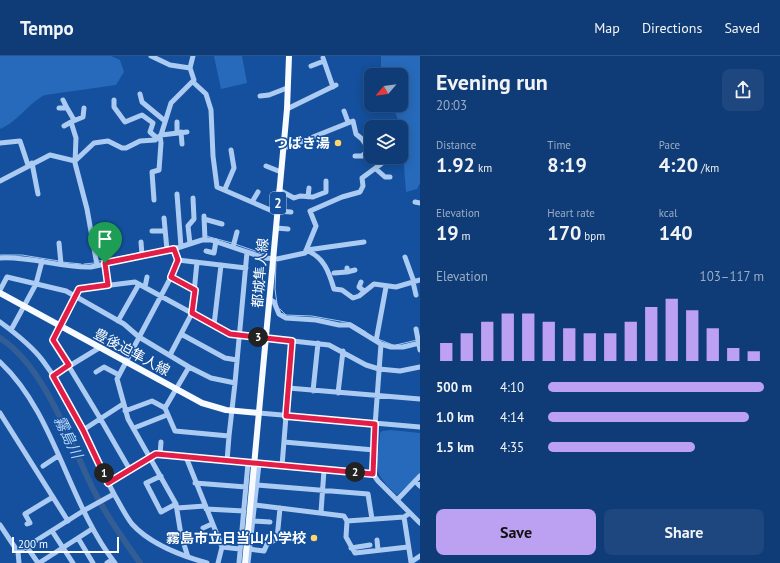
<!DOCTYPE html>
<meta charset="utf-8">
<style>
body{margin:0;font-family:"PT Sans","Noto Sans JP",sans-serif;background:#1d477e;color:#f1f3f6;height:100vh;display:flex;flex-direction:column;font-size:15px;white-space:nowrap}
*{box-sizing:border-box;margin:0}
p{font-size:13px;color:#9badc5}
.icon{flex:none;width:22px;height:22px;fill:none;stroke:currentColor;stroke-width:2;stroke-linecap:round;stroke-linejoin:round}
.map{position:relative;flex:1;overflow:hidden}
.details{display:flex;flex-direction:column;background:#0f3c76;width:360px}
.details>*{flex:none}
.needle{width:26px;rotate:241deg}
.controls{position:absolute;left:364px;top:12px;display:grid;gap:8px}
.controls a{display:grid;place-items:center;width:44px;height:44px;border-radius:8px;background:#0f3c76;box-shadow:0 2px 10px #0003,0 0 0 1px #2f5688;font-size:20px}
.scale{position:absolute;left:12px;bottom:10px;width:107px;box-sizing:border-box;padding-left:4px;border:2px solid #fff;border-top:0;font-size:11px;line-height:14px;white-space:nowrap;color:#fff;-webkit-text-stroke:3px #14509d;paint-order:stroke}
.pin{position:absolute;display:grid;place-items:center;width:34px;height:34px;color:#fff;margin:-41px -17px;border-radius:50% 50% 50% 0;rotate:-45deg;box-shadow:0 0 4px #0007}
.pin .icon{rotate:45deg}
.km{position:absolute;width:20px;height:20px;margin:-10px;border-radius:50%;background:#222;color:#fff;font-size:11px;line-height:20px;text-align:center}
.round{display:grid;place-items:center;flex:none;width:42px;height:42px;border-radius:8px;background:#1d477e}
.headline{display:flex;align-items:center;justify-content:space-between;height:68px;padding:0 16px}
h1{font-size:22px;font-weight:600;line-height:30px}
.stats{display:grid;grid-template-columns:repeat(3,1fr);gap:6px;height:68px;padding:4px 16px}
.stats div{display:grid;align-content:center}
.stats b{font-size:20px;font-weight:600}
.stats small{font-size:11px;font-weight:400}
.stats p{font-size:11px}
.chart{height:112px;padding:8px 16px}
.chart p{display:flex;justify-content:space-between}
.chart svg{width:100%;height:72px;margin-top:4px;stroke:#bca0f2;stroke-width:6}
.primary-button{display:flex;gap:8px;margin-top:auto;padding:8px 16px}
.primary-button a{flex:1;height:46px;border-radius:8px;background:#bca0f2;color:#111;font-size:16px;font-weight:600;line-height:46px;text-align:center}
.primary-button a+a{background:#1d477e;color:#f1f3f6}
ul{padding:0 16px;list-style:none;font-size:13px}
li{display:grid;grid-template-columns:64px 48px 1fr;align-items:center;height:30px}
li i{height:10px;border-radius:5px;background:#bca0f2}
header{display:flex;align-items:center;gap:24px;box-sizing:border-box;height:56px;padding:0 20px;background:#0f3c76;border-bottom:1px solid #2f5688}
header strong{font-size:19px}
nav{display:flex;gap:22px;margin-inline-start:auto;font-size:14px}
main{display:flex;flex:1;min-height:0}
.map>svg:first-child{display:block}
</style>
<header>
<strong>Tempo</strong>
<nav><a>Map</a><a>Directions</a><a>Saved</a></nav>
</header>
<main>
<div class="map">
<svg width="420" height="507" viewBox="0 0 420 507">
<rect width="100%" height="100%" fill="#14509d"/>
<path fill="#276abb" d="M 0,0 L 111,0 L 120,4 L 124,16 L 116,29 L 45,39 C 28,47 18,66 0,73 Z
M 214,0 L 242,0 L 247,27 L 221,33 Z
M 381,0 L 420,0 L 420,127 L 417,133 L 406,136 L 401,71 L 392,49 L 401,49 L 401,19 L 381,19 Z
M 391,374 L 420,377 L 420,418 L 397,439 C 369,413 378,412 380,377 L 382,375 Z"/>
<g fill="none" stroke-linecap="round" stroke-linejoin="round">
<path stroke="#9dc6f6" stroke-width="1" d="M 206,180 L 232,187
M 235,188 L 267,199
M 168,191 L 177,190
M 144,196 L 165,192
M 0,199 L 22,199 L 59,205
M 99,205 L 139,197
M 62,206 L 81,208
M 276,207 L 275,233 L 277,248
M 84,208 L 94,207
M 280,253 L 286,259 L 312,260 L 351,267 L 366,276
M 378,283 L 393,289
M 396,289 L 417,284"/>
<path stroke="#325d95" stroke-width="6" d="M 0,282 C 45,311 70,386 93,433 C 106,459 123,483 140,507"/>
<path stroke="#abcbf3" stroke-width="5" d="M 151,0 L 170,9 L 190,12
M 323,2 L 333,31
M 311,10 L 324,5
M 193,26 L 206,38 L 211,54 L 213,100 L 217,131 L 277,157
M 140,38 L 142,46 L 165,65
M 260,40 L 269,39 L 287,32
M 63,44 L 67,52
M 114,44 L 114,51 L 125,66 L 142,59 L 153,67 L 150,76 L 157,82
M 59,52 L 67,52 L 74,64
M 84,52 L 83,61 L 71,66 L 76,82 L 75,107 L 87,153 L 97,209
M 287,53 L 336,29
M 344,55 L 348,66
M 177,66 L 177,77
M 64,70 L 71,66
M 181,76 L 182,88
M 161,79 L 187,76
M 0,87 L 20,85 L 28,109
M 283,90 L 288,91 L 353,65 L 356,78 L 362,83 L 371,96
M 355,100 L 362,100 L 369,94
M 75,105 L 94,87 L 108,85 L 122,92 L 126,92 L 140,85 L 155,84 L 161,79 L 171,47 L 194,24 L 190,12 L 193,0
M 32,107 L 38,138
M 266,110 L 281,116
M 376,113 L 385,121 L 390,121
M 0,125 L 50,99 L 75,105
M 225,133 L 234,112 L 231,94
M 279,134 L 294,142 L 300,140 L 313,141 L 326,136 L 326,125
M 177,138 L 181,191
M 308,141 L 309,132
M 154,144 L 152,116 L 159,114 L 161,87 L 160,80
M 252,146 L 258,136
M 415,146 L 420,147
M 277,155 L 291,156
M 204,160 L 205,184
M 164,162 L 167,194
M 204,163 L 222,168
M 276,172 L 288,173
M 152,175 L 165,175
M 93,184 L 105,182
M 141,186 L 142,199
M 59,187 L 61,208
M 190,188 L 188,170 L 194,163 L 193,142
M 233,191 L 237,176
M 174,193 L 178,204 L 171,221 L 117,323 L 128,363 L 176,448 L 181,479 L 188,501
M 306,194 C 324,201 329,216 334,233 L 342,234 L 353,242 L 359,240 L 374,228 L 396,231 L 420,224
M 307,194 L 364,186
M 206,195 L 214,197 L 216,185
M 95,196 L 106,193
M 405,201 L 414,226
M 0,202 C 31,200 60,212 91,211 L 174,193 L 202,184 L 211,184 L 265,202 L 277,203 L 305,197 L 316,170 L 310,155 L 342,141 L 360,136 L 363,130 L 362,122 L 381,108 L 383,105 L 380,101
M 178,204 L 246,212
M 105,207 L 108,229
M 347,216 L 355,214
M 334,217 L 347,216 L 347,212
M 171,221 L 195,234
M 361,226 L 359,231 L 364,235
M 413,226 L 416,239
M 145,231 L 147,221
M 0,234 L 7,221 L 66,235 L 124,268 L 139,281 L 189,311 L 211,322 L 235,327 L 247,196
M 269,243 L 274,246 L 279,258 L 286,262 L 316,264 L 339,269 L 350,269 L 381,288 L 391,291 L 403,291 L 420,287
M 118,265 L 139,228
M 0,266 C 15,277 32,290 43,305 C 73,345 91,394 114,438
M 214,269 L 221,209
M 416,273 L 420,294
M 11,274 L 36,228 L 42,205
M 181,278 L 225,302 L 237,304
M 376,285 L 386,231
M 381,288 L 372,411 L 373,418 L 378,425 L 420,467
M 170,299 L 192,257 L 197,206
M 0,306 C 55,357 68,447 115,507
M 96,316 L 104,311 L 119,319
M 53,320 L 99,292
M 288,332 L 420,343
M 313,335 L 318,287
M 338,337 L 343,295
M 165,352 L 189,311
M 125,355 L 152,345 L 165,352 L 175,375 L 229,380 L 227,405
M 0,357 L 68,465
M 259,357 L 420,371
M 134,372 L 167,359
M 83,374 L 123,348
M 229,380 L 235,327
M 284,386 L 374,394
M 160,399 L 161,386
M 186,401 L 222,491 L 218,507
M 43,410 L 58,400
M 282,410 L 292,285
M 130,414 L 100,362 L 53,284 L 79,233 L 135,226 L 230,278 L 329,289 L 366,309 L 379,313 L 400,315 L 420,311
M 161,420 L 146,427 L 161,456 L 176,448
M 415,425 L 420,430
M 108,427 L 156,398 L 373,418
M 195,427 L 246,431
M 257,429 L 368,438 L 372,463
M 397,444 L 420,420
M 255,449 L 344,460 L 347,465 L 404,461 L 410,457
M 177,452 L 205,450
M 206,453 L 244,455
M 321,456 L 324,414
M 404,461 L 411,506 L 420,500
M 254,465 L 270,466
M 347,465 L 346,481 L 355,497 L 408,491
M 27,468 L 30,467 L 25,458 L 53,441
M 0,469 L 18,496 L 19,507
M 203,472 L 212,468
M 52,475 L 73,507
M 78,482 L 93,507
M 377,484 L 378,494
M 27,491 L 38,507
M 222,491 L 240,493
M 351,492 L 370,489
M 249,493 L 264,495 L 267,488 L 277,483 L 280,452
M 18,496 L 83,455 L 114,438 C 120,448 125,459 132,468 C 150,488 182,500 207,507
M 39,507 L 92,473
M 107,507 L 112,504
M 239,507 L 248,407
M 248,507 L 259,408"/>
<path stroke="#f7faff" stroke-width="6" d="M 0,237 L 202,347 L 226,354 L 259,357
M 245,507 L 287,53 L 289,0"/>
</g>
<g fill="none" stroke-linecap="round" stroke-linejoin="round">
<g stroke="#fff" stroke-width="8">
<path id="route" d="M 174,193 L 178,204 L 171,221 L 195,234 L 192,257 L 230,278 L 292,285 L 286,360 L 375,368 L 373,418 L 156,398 L 108,427 L 83,374 L 53,320 L 69,309 L 53,284 L 79,233 L 108,229 L 105,207 Z"/>
</g>
<use href="#route" stroke="#e11d48" stroke-width="5"/>
</g>
<g fill="#ffd56d" stroke="#14509d" stroke-width="1.5">
<circle cx="338" cy="87" r="4"/>
<circle cx="314" cy="482" r="4"/>
</g>
<g text-anchor="middle" stroke-width="3" stroke-linejoin="round" paint-order="stroke">
<rect fill="#14509d" stroke="#b8cae2" stroke-width="1" x="270" y="136" width="16" height="22" rx="3"/>
<g font-size="13" font-weight="bold" fill="#fff">
<text x="278" y="152">2</text>
</g>
<g font-size="14" font-weight="bold" fill="#fff" stroke="#14509d" text-anchor="end">
<text x="330" y="92">つばき湯</text>
<text x="306" y="487">霧島市立日当山小学校</text>
</g>
<g font-size="14" fill="#fff" stroke="#14509d">
<text transform="translate(260 217) rotate(-85)" y="5">都城隼人線</text>
<text transform="translate(132 296) rotate(28)" y="5">豊後迫隼人線</text>
</g>
<g font-size="15" font-style="italic" fill="#b7d6fa" stroke="#14509d">
<text transform="translate(68 381) rotate(64)" y="5">霧島川</text>
</g>
</g>
</svg>
<div class="controls">
<a><svg class="needle" viewBox="-14 -14 28 28"><path d="M0-13l5 13h-10z" fill="#e53935"/><path d="M0 13l5-13h-10z" fill="#9badc5"/></svg></a>
<a><svg class="icon" aria-label="layers" viewBox="0 0 24 24"><path d="M12 4l9 5-9 5-9-5zM3 14l9 5 9-5"/></svg></a>
</div>
<div class="scale">200 m</div>
<div class="pin" style="left:105px;top:207px;background:#1e9e55"><svg class="icon" aria-label="arrive" viewBox="0 0 24 24"><path d="M6 21V4h12l-3 4 3 4H6"/></svg></div>
<b class="km" style="left:104px;top:417px">1</b>
<b class="km" style="left:355px;top:416px">2</b>
<b class="km" style="left:258px;top:281px">3</b>
</div>
<section class="details">
<div class="headline"><div><h1>Evening run</h1><p>20:03</p></div><a class="round"><svg class="icon" aria-label="share" viewBox="0 0 24 24"><path d="M12 15V3M7 8l5-5 5 5M5 13v7h14v-7"/></svg></a></div>
<div class="stats">
<div><p>Distance</p><b>1.92<small> km</small></b></div>
<div><p>Time</p><b>8:19</b></div>
<div><p>Pace</p><b>4:20<small> /km</small></b></div>
</div>
<div class="stats">
<div><p>Elevation</p><b>19<small> m</small></b></div>
<div><p>Heart rate</p><b>170<small> bpm</small></b></div>
<div><p>kcal</p><b>140</b></div>
</div>
<div class="chart"><p><span>Elevation</span>103–117 m</p>
<svg viewBox="0 0 160 44" preserveAspectRatio="none"><path d="M5 44V33M15 44V27M25 44V20M35 44V15M45 44V15M55 44V20M65 44V24M75 44V27M85 44V27M95 44V20M105 44V11M115 44V6M125 44V13M135 44V24M145 44V36M155 44V38"/></svg>
</div>
<ul>
<li><b>500 m</b>4:10<i style="width:100%"></i></li>
<li><b>1.0 km</b>4:14<i style="width:93%"></i></li>
<li><b>1.5 km</b>4:35<i style="width:68%"></i></li>
</ul>
<div class="primary-button"><a>Save</a><a>Share</a></div>
</section>
</main>
